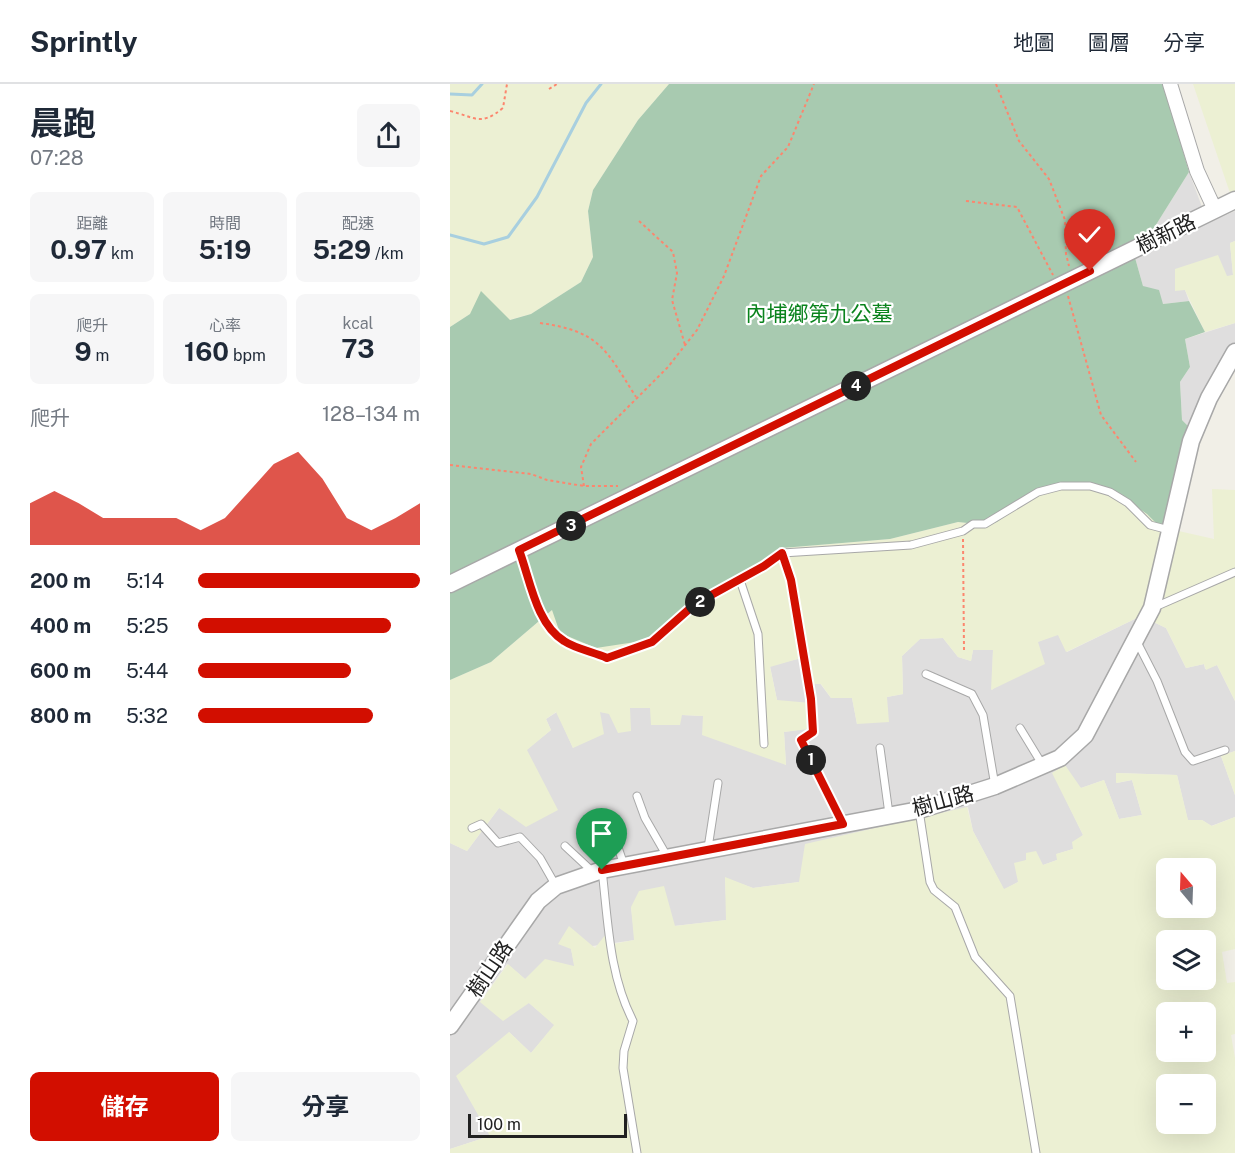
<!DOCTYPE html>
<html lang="zh-TW">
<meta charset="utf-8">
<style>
body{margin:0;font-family:"Public Sans","Noto Sans TC",sans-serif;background:#f6f6f7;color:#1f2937;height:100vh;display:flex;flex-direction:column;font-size:22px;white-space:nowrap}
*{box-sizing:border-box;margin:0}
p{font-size:20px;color:#747a83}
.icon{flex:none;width:33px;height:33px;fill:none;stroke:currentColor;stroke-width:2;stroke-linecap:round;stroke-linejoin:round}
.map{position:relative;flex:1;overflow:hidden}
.details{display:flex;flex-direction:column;background:#fff;width:450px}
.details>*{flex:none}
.needle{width:39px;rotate:341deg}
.tools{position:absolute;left:706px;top:774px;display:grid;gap:12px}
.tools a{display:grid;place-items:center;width:60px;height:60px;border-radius:9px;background:#fff;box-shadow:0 6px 24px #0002;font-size:30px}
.scale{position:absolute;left:18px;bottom:15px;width:159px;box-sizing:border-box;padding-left:6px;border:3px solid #212121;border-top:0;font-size:16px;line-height:21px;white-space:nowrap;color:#212121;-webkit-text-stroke:4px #fff;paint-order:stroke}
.pin{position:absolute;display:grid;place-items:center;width:51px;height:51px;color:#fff;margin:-62px -26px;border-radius:50% 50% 50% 0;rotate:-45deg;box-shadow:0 0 6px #0007}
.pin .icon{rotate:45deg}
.km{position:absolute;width:30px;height:30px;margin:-15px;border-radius:50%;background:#222;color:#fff;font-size:16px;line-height:30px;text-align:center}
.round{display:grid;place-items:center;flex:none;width:63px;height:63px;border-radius:9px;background:#f6f6f7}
.overview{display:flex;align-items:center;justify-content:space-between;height:102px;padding:0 30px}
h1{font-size:33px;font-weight:700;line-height:45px}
.figures{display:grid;grid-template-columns:repeat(3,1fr);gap:9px;height:102px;padding:6px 30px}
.figures div{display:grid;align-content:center;border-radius:9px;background:#f6f6f7;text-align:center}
.figures b{font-size:26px;font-weight:700}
.figures small{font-size:16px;font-weight:400}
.figures p{font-size:16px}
.chart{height:168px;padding:12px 30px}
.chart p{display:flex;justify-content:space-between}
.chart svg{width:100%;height:108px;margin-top:6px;fill:#d20e00;opacity:.7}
.action{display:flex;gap:12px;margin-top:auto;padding:12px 30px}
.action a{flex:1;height:69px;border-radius:9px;background:#d20e00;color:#fff;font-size:24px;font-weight:700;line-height:69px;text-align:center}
.action a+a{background:#f6f6f7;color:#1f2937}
ul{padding:0 30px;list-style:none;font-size:20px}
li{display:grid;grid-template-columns:96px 72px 1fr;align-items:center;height:45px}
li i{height:15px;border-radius:8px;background:#d20e00}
header{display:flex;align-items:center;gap:36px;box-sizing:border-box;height:84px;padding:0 30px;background:#fff;border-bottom:2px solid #e0e1e3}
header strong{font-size:28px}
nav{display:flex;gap:33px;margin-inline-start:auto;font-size:21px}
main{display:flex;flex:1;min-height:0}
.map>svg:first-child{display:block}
</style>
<header>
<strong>Sprintly</strong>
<nav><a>地圖</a><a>圖層</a><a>分享</a></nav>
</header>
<main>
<section class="details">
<div class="overview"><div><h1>晨跑</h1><p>07:28</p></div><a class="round"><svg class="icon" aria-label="share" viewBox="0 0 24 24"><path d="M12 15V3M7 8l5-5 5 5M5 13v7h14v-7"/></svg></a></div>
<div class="figures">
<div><p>距離</p><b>0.97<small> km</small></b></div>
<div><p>時間</p><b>5:19</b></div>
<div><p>配速</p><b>5:29<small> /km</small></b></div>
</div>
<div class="figures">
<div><p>爬升</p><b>9<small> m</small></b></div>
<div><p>心率</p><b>160<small> bpm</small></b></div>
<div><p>kcal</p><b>73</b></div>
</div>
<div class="chart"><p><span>爬升</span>128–134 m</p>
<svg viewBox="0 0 160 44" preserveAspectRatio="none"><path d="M0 44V27L10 22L20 27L30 33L40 33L50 33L60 33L70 38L80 33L90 22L100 11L110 6L120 17L130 33L140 38L150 33L160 27V44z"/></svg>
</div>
<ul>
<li><b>200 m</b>5:14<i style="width:100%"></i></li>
<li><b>400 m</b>5:25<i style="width:87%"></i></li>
<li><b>600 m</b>5:44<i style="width:69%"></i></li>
<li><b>800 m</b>5:32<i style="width:79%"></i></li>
</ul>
<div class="action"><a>儲存</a><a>分享</a></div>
</section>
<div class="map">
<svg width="785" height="1069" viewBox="0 0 785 1069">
<rect width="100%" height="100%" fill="#f1efe7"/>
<path fill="#dfdede" d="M 739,88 L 758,139 L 785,127 L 785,157 L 780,159 L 783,191 L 735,206 L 739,217 L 713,220 L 693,202 L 682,163 L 699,152 Z
M 785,239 L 785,265 L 743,347 L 732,336 L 730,298 L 740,283 L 735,255 Z
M 691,532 L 716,544 L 736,584 L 754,580 L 755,585 L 767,581 L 785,617 L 785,667 L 771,672 L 785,711 L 785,733 L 761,742 L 752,736 L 738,737 L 727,691 L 666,689 L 667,699 L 682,696 L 692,731 L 669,735 L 654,696 L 631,704 L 603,689 L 633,751 L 623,765 L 607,770 L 607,776 L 593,781 L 576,776 L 568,798 L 554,806 L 523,747 L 518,723 L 349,798 L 303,804 L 275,794 L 277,836 L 224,842 L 181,823 L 185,856 L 121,865 L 125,883 L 75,895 L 57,880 L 30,918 L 79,919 L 105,941 L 81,969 L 59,948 L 40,1052 L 0,1065 L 0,759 L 17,767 L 49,724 L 76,666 L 101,646 L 96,635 L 107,628 L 123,664 L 150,628 L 159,629 L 180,624 L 200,624 L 232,631 L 253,632 L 336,681 L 334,648 L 367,643 L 327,616 L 320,582 L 351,574 L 381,614 L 402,614 L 407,640 L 437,613 L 453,610 L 452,572 L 470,555 L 493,554 L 508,573 L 521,577 L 523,566 L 543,565 L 542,606 L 587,558 L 608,550 L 617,568 Z"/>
<path fill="#ecf0d3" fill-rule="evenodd" d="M 0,0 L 219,0 L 188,36 L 143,106 L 138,127 L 143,173 L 131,198 L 81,230 L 59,236 L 20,230 L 0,243 Z
M 743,0 L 785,0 L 785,110 L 781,112 Z
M 785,157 L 785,239 L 755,248 L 735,206 L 725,207 L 725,185 L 768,171 L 777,192 L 783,191 L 780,159 Z
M 636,403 L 666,409 L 697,430 L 711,443 L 764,455 L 762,405 L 785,406 L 785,617 L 767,581 L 756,586 L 754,580 L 736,584 L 716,544 L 691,532 L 616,568 L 608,551 L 588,558 L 595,580 L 541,606 L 543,566 L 523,566 L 521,577 L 508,573 L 493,554 L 470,555 L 452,572 L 453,610 L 437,613 L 439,638 L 407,640 L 402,614 L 381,614 L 371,600 L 360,600 L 351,574 L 320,583 L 327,616 L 361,619 L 367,644 L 334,648 L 336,681 L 252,651 L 253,632 L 232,631 L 230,641 L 201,641 L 200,624 L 180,624 L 181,647 L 168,649 L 159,630 L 150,628 L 154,650 L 123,664 L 106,628 L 96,635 L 101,646 L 77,666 L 108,726 L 76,743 L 49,724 L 17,767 L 0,759 L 0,596 L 41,578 L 102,526 L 203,552 L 241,518 L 288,493 L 332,464 L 440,455 L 508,438 L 537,441 L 587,408 Z
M 785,667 L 785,711 L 771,672 Z
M 615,681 L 631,704 L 654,696 L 669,735 L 692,731 L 682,696 L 666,699 L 666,689 L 727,691 L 738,736 L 752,736 L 762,742 L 785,733 L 785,865 L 772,868 L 777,899 L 785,898 L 785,950 L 781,951 L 785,974 L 785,1069 L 0,1069 L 0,1065 L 40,1052 L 6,992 L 59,948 L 81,969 L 104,941 L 79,919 L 53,937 L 30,918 L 58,880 L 75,895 L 95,875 L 124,882 L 121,865 L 108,860 L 119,842 L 145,864 L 160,845 L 163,860 L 184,856 L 181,823 L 189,807 L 214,802 L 225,842 L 276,836 L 275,793 L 303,804 L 349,798 L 355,760 L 517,723 L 523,747 L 554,805 L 568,798 L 564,779 L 576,776 L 576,769 L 586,767 L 593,781 L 607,776 L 606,770 L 623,765 L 622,758 L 633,751 L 602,689 ZM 717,784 L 756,784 L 756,824 L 717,824 ZM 717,856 L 756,856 L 756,896 L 717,896 ZM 717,928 L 756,928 L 756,968 L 717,968 ZM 717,1000 L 756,1000 L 756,1040 L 717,1040 Z"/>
<path fill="#a8cab0" d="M 219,0 L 714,0 L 739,88 L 699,152 L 682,163 L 693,202 L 709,206 L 713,220 L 739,217 L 755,248 L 735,255 L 740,283 L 730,298 L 732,336 L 743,347 L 717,444 L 710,443 L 697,430 L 666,409 L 636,403 L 588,408 L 547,438 L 537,441 L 508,438 L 440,455 L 332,464 L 288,493 L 241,518 L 203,552 L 192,557 L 146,564 L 110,549 L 102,526 L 41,578 L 0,596 L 0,243 L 20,230 L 31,207 L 60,236 L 81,230 L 131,198 L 143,173 L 138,127 L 143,106 L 188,36 Z"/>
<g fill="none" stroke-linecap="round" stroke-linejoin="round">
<path stroke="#a8cfdf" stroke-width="3" d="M 0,10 L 22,11 L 32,0
M 0,151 L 34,160 L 58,153 L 87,113 L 136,19 L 151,0"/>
<g stroke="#a8a8a8" stroke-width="9">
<path id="service" d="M 70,468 C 80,496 86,539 113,557 C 125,565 144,568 157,574 L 202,558 L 245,520 L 314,482 L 332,469 L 461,461 L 513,447 L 523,440 L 535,440 L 588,408 L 611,402 L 640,402 L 660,408 L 678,419 L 700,441 L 719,446
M 332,469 L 341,496 L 361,615 L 363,648 L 351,656 L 393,740
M 290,496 L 308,550 L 314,660
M 705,523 L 785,488
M 686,556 L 707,597 L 735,668 L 743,677 L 775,666
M 476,590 L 522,610 L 533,631 L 545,702
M 570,644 L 592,680
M 430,664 L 439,730
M 187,712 L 195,734 L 218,774
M 469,726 L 480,798 L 484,806 L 505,823 L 525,873 L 560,912 L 586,1069
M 161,743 L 174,781
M 22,744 L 31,740 L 48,759 L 70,753 L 90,774 L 106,802
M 115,762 L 143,788
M 258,764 L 268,699
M 152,786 C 158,836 159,891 183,937 L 174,967 L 173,984 L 187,1069"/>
</g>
<g stroke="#a8a8a8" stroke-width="16">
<path id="minor" d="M 720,0 L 747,87 L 765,126"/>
</g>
<g stroke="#a8a8a8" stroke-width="19">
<path id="tertiary" d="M 0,500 L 785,116
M 0,942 L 88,817 L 106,802 L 152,786 L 469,726 L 545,702 L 610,674 L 635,651 L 702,524 L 741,357 L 759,314 L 785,268"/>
</g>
<path stroke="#fc866e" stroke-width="2" stroke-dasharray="3 3" stroke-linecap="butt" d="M 546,0 L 569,57 L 599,95 L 615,136 L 616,170 L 619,182
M 99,5 L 107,0
M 0,27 C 25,33 30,43 53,24 L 57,0
M 516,117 L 567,123 L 603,191
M 189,137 L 223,168 L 227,189 L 222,216 L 235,261
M 618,212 L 651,331 L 686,378
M 90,239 C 150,247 156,266 186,313
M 0,381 L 81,390 L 97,396 L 134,402 L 168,402
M 134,402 L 131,383 L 141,360 L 218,283 L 247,246 L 274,192 L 311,92 L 338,63 L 364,0
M 513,455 L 514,566"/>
<use href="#service" stroke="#fff" stroke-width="7"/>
<use href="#minor" stroke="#fff" stroke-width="14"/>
<use href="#tertiary" stroke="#fff" stroke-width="16"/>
</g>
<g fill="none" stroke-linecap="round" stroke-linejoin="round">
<g stroke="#fff" stroke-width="12">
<path id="route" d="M 152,786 L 393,740 L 351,656 L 363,648 L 361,615 L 341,496 L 332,469 L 314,482 L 245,520 L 202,558 L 157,574 C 144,568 126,565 114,557 C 86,540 80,495 69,466 L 640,187"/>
</g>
<use href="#route" stroke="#d20e00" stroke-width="8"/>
</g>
<g text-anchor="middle" stroke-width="4.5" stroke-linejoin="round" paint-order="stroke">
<g font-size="21" fill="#212121" stroke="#fff">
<text transform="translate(716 150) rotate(-26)" y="7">樹新路</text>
<text transform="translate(493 717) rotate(-15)" y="7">樹山路</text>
<text transform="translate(40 885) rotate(-56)" y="7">樹山路</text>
</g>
<g font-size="21" fill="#0a831d" stroke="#fff">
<text x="369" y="237">內埔鄉第九公墓</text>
</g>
</g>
</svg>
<div class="tools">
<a><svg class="needle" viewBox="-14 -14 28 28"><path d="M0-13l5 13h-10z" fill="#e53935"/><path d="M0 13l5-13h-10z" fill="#747a83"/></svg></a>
<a><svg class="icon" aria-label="layers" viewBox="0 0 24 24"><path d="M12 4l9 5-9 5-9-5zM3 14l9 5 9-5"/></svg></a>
<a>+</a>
<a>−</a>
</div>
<div class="scale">100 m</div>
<div class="pin" style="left:152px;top:786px;background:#1e9e55"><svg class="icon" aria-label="arrive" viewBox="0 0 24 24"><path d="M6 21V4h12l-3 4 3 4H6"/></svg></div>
<div class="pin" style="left:640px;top:187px;background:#d93025"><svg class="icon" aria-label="check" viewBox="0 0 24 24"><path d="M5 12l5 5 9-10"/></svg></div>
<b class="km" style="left:361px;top:676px">1</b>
<b class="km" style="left:250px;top:518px">2</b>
<b class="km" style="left:121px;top:442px">3</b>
<b class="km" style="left:406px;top:302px">4</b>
</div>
</main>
